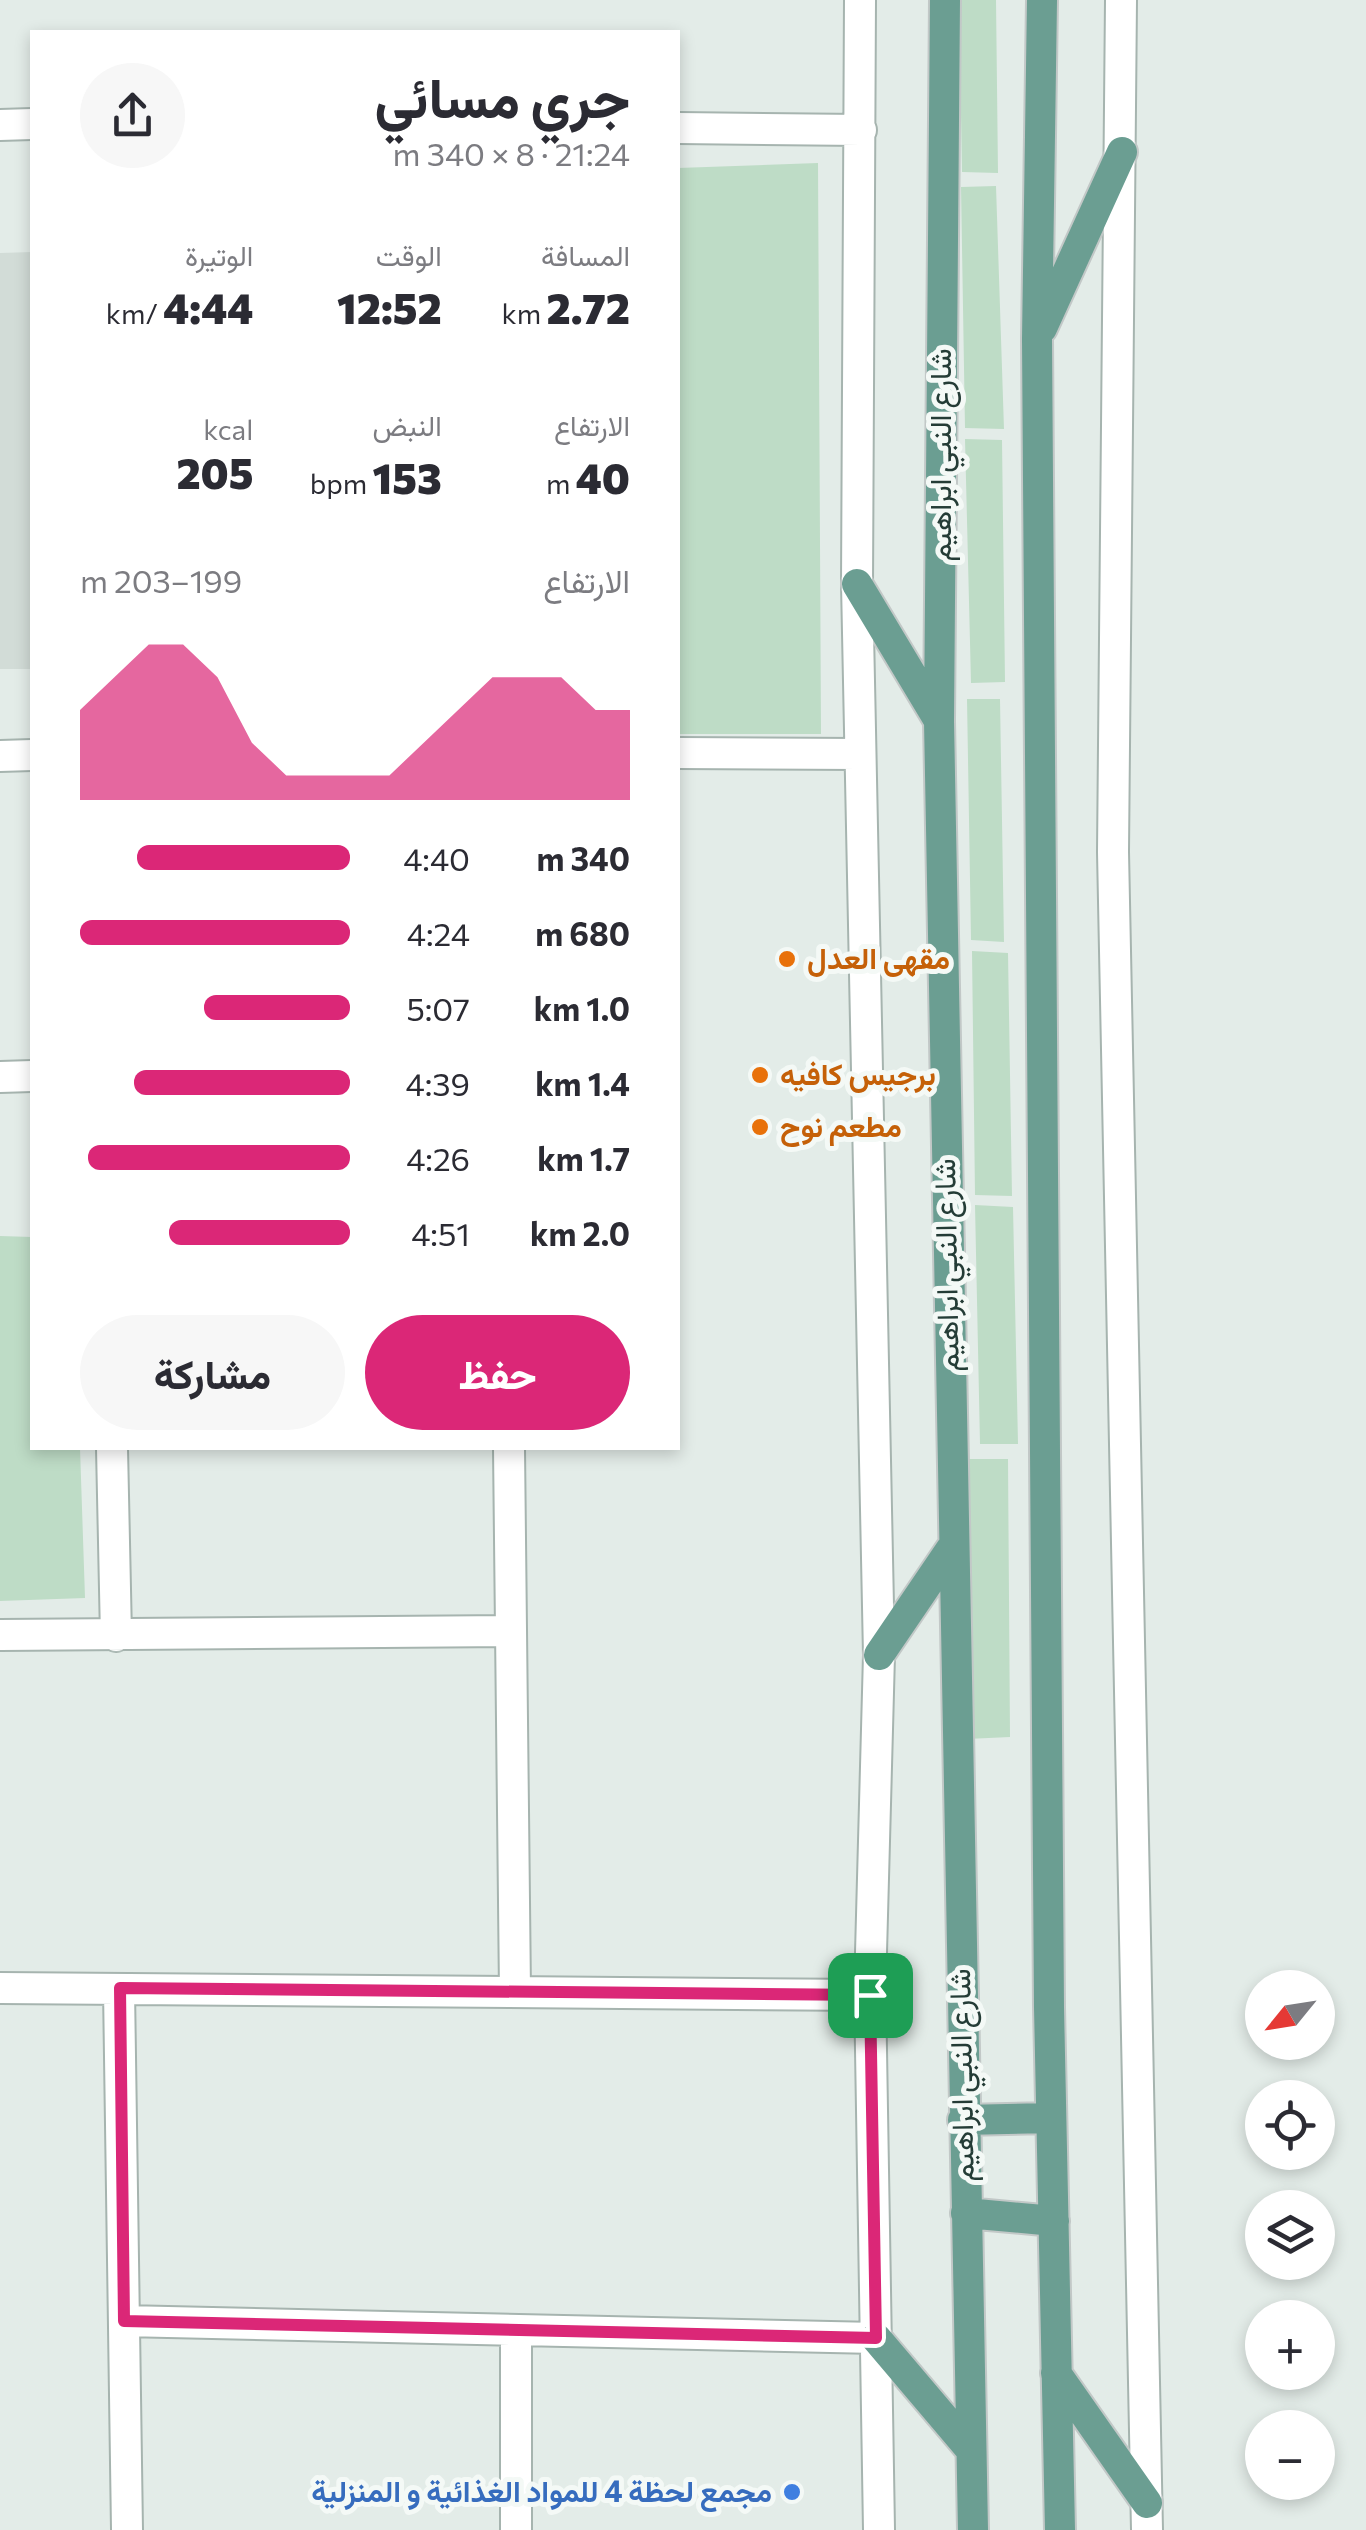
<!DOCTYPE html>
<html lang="ar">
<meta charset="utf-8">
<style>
body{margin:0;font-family:Commissioner,Vazirmatn,sans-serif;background:#f7f7f7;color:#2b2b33;direction:rtl;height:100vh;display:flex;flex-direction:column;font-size:38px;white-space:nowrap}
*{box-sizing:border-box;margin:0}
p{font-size:32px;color:#7c7c81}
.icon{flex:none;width:55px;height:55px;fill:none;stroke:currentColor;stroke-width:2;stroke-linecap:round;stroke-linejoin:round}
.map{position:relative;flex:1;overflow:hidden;direction:ltr}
.drawer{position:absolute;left:30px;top:30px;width:650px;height:1420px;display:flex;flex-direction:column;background:#fff;border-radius:0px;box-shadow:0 5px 15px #0003;direction:rtl}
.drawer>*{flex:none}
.needle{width:65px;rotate:240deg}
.buttons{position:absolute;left:1245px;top:1970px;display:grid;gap:20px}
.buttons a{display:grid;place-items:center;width:90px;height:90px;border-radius:50%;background:#fff;box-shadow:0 5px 15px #0003;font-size:50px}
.pin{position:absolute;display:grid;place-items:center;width:85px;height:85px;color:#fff;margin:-42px;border-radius:20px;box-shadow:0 5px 15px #0006}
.round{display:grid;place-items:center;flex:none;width:105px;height:105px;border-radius:52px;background:#f7f7f7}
.overview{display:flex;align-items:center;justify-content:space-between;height:170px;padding:0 50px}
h1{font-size:55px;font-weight:800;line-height:75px}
.metrics{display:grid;grid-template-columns:repeat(3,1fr);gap:15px;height:170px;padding:10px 50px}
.metrics div{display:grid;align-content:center}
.metrics b{font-size:42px;font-weight:800}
.metrics small{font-size:28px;font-weight:400}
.metrics p{font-size:28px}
.chart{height:280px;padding:20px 50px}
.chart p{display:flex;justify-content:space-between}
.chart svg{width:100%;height:180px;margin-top:10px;fill:#db2777;opacity:.7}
.action{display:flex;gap:20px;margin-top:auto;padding:20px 50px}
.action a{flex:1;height:115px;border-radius:60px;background:#db2777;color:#fff;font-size:40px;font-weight:800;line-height:115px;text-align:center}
.action a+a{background:#f7f7f7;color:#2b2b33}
ul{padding:0 50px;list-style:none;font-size:32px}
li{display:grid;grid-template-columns:160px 120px 1fr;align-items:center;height:75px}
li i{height:25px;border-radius:12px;background:#db2777}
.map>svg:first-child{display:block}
</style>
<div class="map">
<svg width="1366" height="2530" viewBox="0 0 1366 2530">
<rect width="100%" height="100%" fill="#e3ece8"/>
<path fill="#d2dcd7" d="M 32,252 L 32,669 L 0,669 L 0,253 Z"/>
<path fill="#bedcc6" d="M 959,0 L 996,0 L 998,173 L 962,172 Z
M 818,163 L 821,734 L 678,734 L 678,168 Z
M 996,186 L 1004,429 L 965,428 L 961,187 Z
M 965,439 L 1002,440 L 1005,682 L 971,683 Z
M 967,699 L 1000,699 L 1004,942 L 971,940 Z
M 972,951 L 1008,953 L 1012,1196 L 975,1195 Z
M 975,1205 L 1013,1207 L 1018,1444 L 980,1444 Z
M 0,1236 L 32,1237 L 32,1448 L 80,1448 L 85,1598 L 0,1601 Z
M 965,1459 L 1008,1459 L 1010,1737 L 967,1739 Z"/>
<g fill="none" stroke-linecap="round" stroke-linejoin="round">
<g stroke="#a6b4af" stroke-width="34">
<path id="minor" d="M 860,0 L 857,584 L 879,1655 L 870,1990 L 879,2530
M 1121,0 L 1113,852 L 1147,2530
M 0,125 L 32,124
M 678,128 L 861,130
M 678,753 L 859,754
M 0,756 L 32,755
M 0,1077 L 32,1076
M 112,1448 L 116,1636
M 509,1448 L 515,1992
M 0,1635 L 511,1631
M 0,1988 L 870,1995
M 119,1989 L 127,2530
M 124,2321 L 876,2338
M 516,2331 L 516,2530"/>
</g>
<g stroke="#c2c8c7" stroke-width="34">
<path id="major" d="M 945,0 L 939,721 L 973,2530
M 1042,0 L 1037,339 L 1049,2007 L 1060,2530
M 1042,328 L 1122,152
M 857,584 L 938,719
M 879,1655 L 951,1549
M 963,2120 L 1051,2118
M 966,2213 L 1054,2221
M 876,2338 L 971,2450
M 1056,2373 L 1147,2503"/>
</g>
<use href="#minor" stroke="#fff" stroke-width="30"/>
<use href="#major" stroke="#6b9e92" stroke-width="30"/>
</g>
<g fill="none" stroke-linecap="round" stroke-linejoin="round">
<g stroke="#fff" stroke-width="20">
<path id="route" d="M 120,1988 L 870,1995 L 876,2338 L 124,2321 Z"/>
</g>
<use href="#route" stroke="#db2777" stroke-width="12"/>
</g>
<g fill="#e8710a" stroke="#f4f9f6" stroke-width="4">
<circle cx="787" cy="959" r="10"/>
<circle cx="760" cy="1075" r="10"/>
<circle cx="760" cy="1127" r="10"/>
</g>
<circle fill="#3f7fe0" stroke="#f4f9f6" stroke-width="4" cx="792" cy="2492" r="10"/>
<g text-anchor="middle" stroke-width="10" stroke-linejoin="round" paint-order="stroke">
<g font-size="30" fill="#243c36" stroke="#f4f9f6">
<text transform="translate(941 455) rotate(-90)" y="10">شارع النبي ابراهيم</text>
<text transform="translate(947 1265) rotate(-91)" y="10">شارع النبي ابراهيم</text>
<text transform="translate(962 2075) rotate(-91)" y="10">شارع النبي ابراهيم</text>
</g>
<g font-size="30" font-weight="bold" fill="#c56008" stroke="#f4f9f6" text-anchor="start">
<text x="807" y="969">مقهى العدل</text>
<text x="780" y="1085">برجيس كافيه</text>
<text x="780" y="1137">مطعم نوح</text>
</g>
<g font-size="30" font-weight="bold" fill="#366cbe" stroke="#f4f9f6" text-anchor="end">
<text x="772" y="2502">مجمع لحظة 4 للمواد الغذائية و المنزلية</text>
</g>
</g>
</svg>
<div class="buttons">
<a><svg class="needle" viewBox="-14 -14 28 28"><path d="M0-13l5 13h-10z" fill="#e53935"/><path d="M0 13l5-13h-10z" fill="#7c7c81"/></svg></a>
<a><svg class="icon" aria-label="locate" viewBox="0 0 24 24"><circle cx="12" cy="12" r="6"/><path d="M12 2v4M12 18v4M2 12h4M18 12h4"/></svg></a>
<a><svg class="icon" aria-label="layers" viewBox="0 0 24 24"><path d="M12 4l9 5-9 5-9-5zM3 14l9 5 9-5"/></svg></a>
<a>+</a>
<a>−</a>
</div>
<div class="pin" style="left:870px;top:1995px;background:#1e9e55"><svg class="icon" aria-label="arrive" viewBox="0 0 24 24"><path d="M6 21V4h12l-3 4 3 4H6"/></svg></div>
<section class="drawer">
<div class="overview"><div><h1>جري مسائي</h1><p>21:24 · 8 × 340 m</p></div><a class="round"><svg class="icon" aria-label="share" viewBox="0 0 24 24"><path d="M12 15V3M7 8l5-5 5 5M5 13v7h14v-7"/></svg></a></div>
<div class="metrics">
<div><p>المسافة</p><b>2.72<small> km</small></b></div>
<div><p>الوقت</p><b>12:52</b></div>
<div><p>الوتيرة</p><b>4:44<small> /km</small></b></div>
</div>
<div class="metrics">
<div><p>الارتفاع</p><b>40<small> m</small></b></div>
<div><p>النبض</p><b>153<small> bpm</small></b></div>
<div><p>kcal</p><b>205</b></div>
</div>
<div class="chart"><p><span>الارتفاع</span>199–203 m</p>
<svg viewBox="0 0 160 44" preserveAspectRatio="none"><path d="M0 44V22L10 14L20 6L30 6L40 14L50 30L60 38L70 38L80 38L90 38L100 30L110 22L120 14L130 14L140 14L150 22L160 22V44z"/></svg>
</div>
<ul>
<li><b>340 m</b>4:40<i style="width:79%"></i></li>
<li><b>680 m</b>4:24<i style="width:100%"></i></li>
<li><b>1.0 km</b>5:07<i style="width:54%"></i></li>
<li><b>1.4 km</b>4:39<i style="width:80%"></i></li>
<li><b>1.7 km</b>4:26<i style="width:97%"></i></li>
<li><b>2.0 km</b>4:51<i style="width:67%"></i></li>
</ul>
<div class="action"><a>حفظ</a><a>مشاركة</a></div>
</section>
</div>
